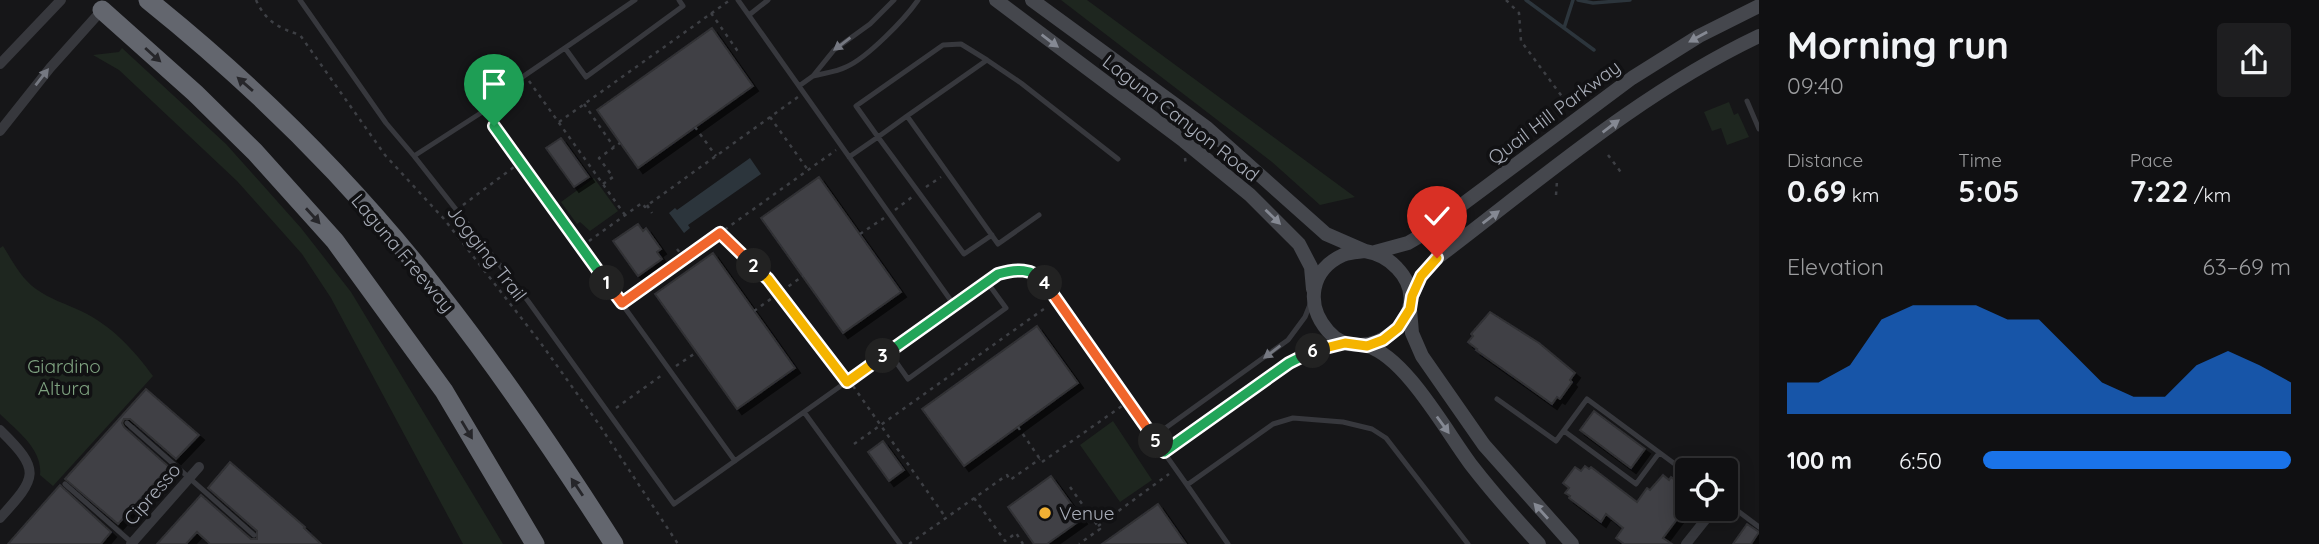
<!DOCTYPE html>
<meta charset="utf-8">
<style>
body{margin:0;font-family:Quicksand,sans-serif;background:#1e1e20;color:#f1f3f6;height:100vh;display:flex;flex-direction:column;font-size:26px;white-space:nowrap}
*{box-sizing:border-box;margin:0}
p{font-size:23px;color:#9c9d9f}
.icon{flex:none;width:38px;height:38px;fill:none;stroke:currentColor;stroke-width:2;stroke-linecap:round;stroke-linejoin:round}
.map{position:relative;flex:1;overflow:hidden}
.details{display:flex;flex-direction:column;background:#101012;width:560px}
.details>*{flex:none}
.controls{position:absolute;left:1675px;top:458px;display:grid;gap:14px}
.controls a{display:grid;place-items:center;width:63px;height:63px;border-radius:7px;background:#101012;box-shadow:0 4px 18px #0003,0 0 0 2px #303032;font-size:35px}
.pin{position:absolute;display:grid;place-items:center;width:60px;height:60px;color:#fff;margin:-72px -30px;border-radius:50% 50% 50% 0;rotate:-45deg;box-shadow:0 0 7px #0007}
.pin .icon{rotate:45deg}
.km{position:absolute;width:35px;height:35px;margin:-18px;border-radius:50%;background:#222;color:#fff;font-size:19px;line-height:35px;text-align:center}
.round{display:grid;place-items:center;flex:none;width:74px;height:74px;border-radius:7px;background:#1e1e20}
.summary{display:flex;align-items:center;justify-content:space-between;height:119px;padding:0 28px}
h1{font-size:38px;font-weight:700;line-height:52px}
.metrics{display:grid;grid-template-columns:repeat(3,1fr);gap:10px;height:119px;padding:7px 28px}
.metrics div{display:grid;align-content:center}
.metrics b{font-size:30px;font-weight:700}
.metrics small{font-size:19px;font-weight:400}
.metrics p{font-size:19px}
.chart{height:196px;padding:14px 28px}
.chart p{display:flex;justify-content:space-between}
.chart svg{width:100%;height:126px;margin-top:7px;fill:#1a73e8;opacity:.7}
ul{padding:0 28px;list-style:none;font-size:23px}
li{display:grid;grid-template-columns:112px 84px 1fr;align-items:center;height:52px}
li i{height:18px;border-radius:9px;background:#1a73e8}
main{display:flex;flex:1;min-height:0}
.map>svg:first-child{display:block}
</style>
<main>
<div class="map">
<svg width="1759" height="544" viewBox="0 0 1759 544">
<defs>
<filter id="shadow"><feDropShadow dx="5" dy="5" stdDeviation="0" flood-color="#0009"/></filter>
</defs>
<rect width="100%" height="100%" fill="#161618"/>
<path fill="#1e261f" d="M 1061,0 L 1087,0 L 1355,197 L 1320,205 L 1272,162 Z
M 122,48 L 226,144 L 301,228 L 351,292 L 503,544 L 463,544 L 331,298 L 302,254 L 237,181 L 119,70 L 93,55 L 119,52 Z
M 1729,102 L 1734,115 L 1738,113 L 1749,137 L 1727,145 L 1721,128 L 1712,131 L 1704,112 Z
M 594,178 L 618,211 L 590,231 L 580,222 L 577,224 L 561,202 Z
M 3,246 C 13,262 21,278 36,289 C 50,299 66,304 81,311 C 111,325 134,350 153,376 L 53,486 L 40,475 C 43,449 17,431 0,414 L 0,248 Z
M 1113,421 L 1152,480 L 1120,502 L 1080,445 Z"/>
<path fill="#2c353c" d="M 750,158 L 761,174 L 688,225 L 690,228 L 684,233 L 669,213 L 675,208 L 677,210 Z"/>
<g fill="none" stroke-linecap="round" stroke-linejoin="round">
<path stroke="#2c353c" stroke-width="3.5" d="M 1526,0 L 1594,50
M 1578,0 L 1593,3 L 1630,0
M 1564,28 L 1573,0"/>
</g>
<path fill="#404145" stroke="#303034" stroke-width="2" filter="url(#shadow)" d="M 712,28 L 753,86 L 638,168 L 597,110 Z
M 561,138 L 589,177 L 574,187 L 546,148 Z
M 819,177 L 901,292 L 843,333 L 761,218 Z
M 638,224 L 643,231 L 646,228 L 661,249 L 657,252 L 662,259 L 638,276 L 613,241 Z
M 713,253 L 795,368 L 737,409 L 655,294 Z
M 1490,312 L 1539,343 L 1575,373 L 1570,380 L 1572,382 L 1560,399 L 1557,397 L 1552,404 L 1476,350 L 1477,349 L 1468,342 L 1473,336 L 1471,334 Z
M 1037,326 L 1078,383 L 964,466 L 922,409 Z
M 146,389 L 199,435 L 176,459 L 130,419 L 124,419 L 122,423 L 124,427 L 169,467 L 118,524 L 65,479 Z
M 1594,411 L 1645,449 L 1631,468 L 1580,430 Z
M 883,441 L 904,470 L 889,481 L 868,452 Z
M 230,462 L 305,527 L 304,528 L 321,544 L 210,544 L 197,532 L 186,544 L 157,544 L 201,495 L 251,539 L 257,539 L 257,531 L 208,488 Z
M 1585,466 L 1589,469 L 1591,467 L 1637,502 L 1647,488 L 1650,490 L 1663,475 L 1669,480 L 1671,477 L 1687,489 L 1687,506 L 1663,538 L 1672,544 L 1624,544 L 1616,538 L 1623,528 L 1606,514 L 1601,522 L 1569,498 L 1570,496 L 1565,493 L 1569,488 L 1563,483 L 1575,467 L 1581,471 Z
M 1051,476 L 1082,519 L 1047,544 L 1034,544 L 1008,507 Z
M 60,485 L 111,532 L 101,544 L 8,544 Z
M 1158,504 L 1186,544 L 1102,544 Z
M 1747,524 L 1759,532 L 1751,544 L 1733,544 Z"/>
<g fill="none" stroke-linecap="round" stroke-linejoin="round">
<path stroke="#3d3f44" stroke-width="2.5" stroke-dasharray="3.5 5" stroke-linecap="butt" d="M 256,0 C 266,22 279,28 300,35 L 385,155 L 444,219 L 540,342 L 598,423 L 678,544
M 1506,0 L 1519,13 L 1521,41 L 1566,102
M 711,13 L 739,53
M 529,81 L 625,215
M 584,104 L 614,147
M 770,117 L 808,170
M 559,122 L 730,0
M 695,127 L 716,156
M 1517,138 L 1526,142
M 1608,155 L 1623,175
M 1185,158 L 1186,166
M 603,184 L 613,177 L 599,158 L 620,143
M 926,187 L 941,177
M 1556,195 L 1557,181
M 463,205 L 514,167
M 647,205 L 652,213
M 895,210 L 912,197
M 720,233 L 768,279 L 840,374
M 860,234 L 884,218
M 589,241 L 642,203 L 645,207 L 798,97
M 677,249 L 684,258
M 628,299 L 836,150
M 754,311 L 803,276
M 676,366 L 697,352
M 853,386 L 946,518
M 616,408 L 662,375
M 1018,427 L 1042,462 L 1122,406
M 854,444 L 1048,306
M 1070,487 L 1100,529 L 1079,544
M 974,498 L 1005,541 L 1016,533 L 1023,544
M 1098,526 L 1169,474
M 909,544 L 1007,475 L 1010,480 L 1040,459"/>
<path stroke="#37383d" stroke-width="5" d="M 300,0 L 386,123 L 414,156 L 487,109
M 635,0 L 502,91 L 487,109 L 494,126 L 735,461
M 738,0 L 954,305
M 894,0 L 870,24 L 834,50 L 813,76 C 824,73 836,72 846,67 C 867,58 905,19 918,0
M 749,15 L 768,0
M 565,48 L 586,77 L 683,6 L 679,0
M 987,60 L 1021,83 L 1118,159
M 799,86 L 813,76
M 1747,101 L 1759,129
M 907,116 L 878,137 L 856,106 L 943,45 L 961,44 L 987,60 L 907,116 L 998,244 L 1039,215
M 414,156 L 528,301 L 674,504 L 804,412
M 849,157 L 878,137 L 964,254 L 992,235
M 889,352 L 908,379 L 1006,308 L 987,282
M 1497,399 L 1556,441 L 1587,399 L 1687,473
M 127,423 L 254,535
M 1564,431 L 1636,484 L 1659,453
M 1153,437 L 1288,340 L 1305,317 L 1311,302
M 1164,452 L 1289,363 L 1314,351 L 1342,344
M 65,484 L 131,542
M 1726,502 L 1759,527
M 900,544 L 804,412 L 998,274 L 1015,269 L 1039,276 L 1187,485
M 1228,544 L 1187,485 L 1273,424 L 1293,418 L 1343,422 L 1372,429 L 1386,438 L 1468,544"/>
<path stroke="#37383d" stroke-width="10" d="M 0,64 L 61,0
M 0,131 L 50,68 L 102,10
M 0,430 C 42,471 37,477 0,518
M 131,544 L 199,467
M 1686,544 L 1714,509"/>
<path stroke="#45474d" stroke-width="14" d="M 996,0 L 1184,141 L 1250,195 L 1299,244 L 1311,267 L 1313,289
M 1032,0 L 1207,128 L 1326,234 L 1365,251
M 1365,251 C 1377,253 1388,258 1397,268 C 1442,315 1363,372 1328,331 C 1305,305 1310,270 1343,255 C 1349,252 1358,252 1365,251 Z
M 1375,252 L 1408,243 L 1420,236 L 1632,78 L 1699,36 L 1759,6
M 1412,296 L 1421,276 L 1437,258 C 1540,180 1641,92 1759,36
M 1410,309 L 1412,333 L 1422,356 L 1484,445 L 1572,544
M 1367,346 C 1406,357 1447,433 1472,466 C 1493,493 1516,519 1539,544"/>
<path stroke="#63666e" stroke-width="19" d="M 148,0 C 255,86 354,184 438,292 C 501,372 559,458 614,544
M 102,10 L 195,93 L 255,152 L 335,241 L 444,391 L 535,544"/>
</g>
<defs><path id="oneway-solid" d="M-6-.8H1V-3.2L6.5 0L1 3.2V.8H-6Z" transform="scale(1.75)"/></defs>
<g fill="#858993">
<use href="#oneway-solid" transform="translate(1698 37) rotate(151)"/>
<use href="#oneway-solid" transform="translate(1050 41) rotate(37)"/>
<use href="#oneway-solid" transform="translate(1611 126) rotate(-37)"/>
<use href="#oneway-solid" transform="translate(1273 217) rotate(44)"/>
<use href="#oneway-solid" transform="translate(1491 217) rotate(-37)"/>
<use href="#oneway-solid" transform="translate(1443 425) rotate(54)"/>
<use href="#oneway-solid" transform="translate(1541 511) rotate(-132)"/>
</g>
<g fill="#757881">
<use href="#oneway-solid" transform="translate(842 44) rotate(143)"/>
<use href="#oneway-solid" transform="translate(42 77) rotate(-52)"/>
<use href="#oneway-solid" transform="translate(1272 352) rotate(143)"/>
</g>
<g fill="#26262a">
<use href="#oneway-solid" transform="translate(153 55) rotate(42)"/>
<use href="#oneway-solid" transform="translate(245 84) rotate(-139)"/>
<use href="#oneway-solid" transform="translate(313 216) rotate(48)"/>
<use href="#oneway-solid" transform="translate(467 430) rotate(59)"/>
<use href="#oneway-solid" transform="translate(577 487) rotate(-124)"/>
</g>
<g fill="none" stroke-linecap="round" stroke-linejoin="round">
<g stroke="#fff" stroke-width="14">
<path id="split-1" d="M 494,126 L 607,283"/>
</g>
<g stroke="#fff" stroke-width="14">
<path id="split-2" d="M 607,283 L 622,303 L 720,233 L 754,266"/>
</g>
<g stroke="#fff" stroke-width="14">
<path id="split-3" d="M 754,266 L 768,279 L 847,382 L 883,356"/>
</g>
<g stroke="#fff" stroke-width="14">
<path id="split-4" d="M 883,356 L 998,274 C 1015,269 1033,267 1045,283"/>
</g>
<g stroke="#fff" stroke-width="14">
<path id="split-5" d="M 1045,283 L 1156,441"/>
</g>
<g stroke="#fff" stroke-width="14">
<path id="split-6" d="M 1156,441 L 1164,452 L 1289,363 L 1313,351"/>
</g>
<g stroke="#fff" stroke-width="14">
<path id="split-7" d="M 1313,351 L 1345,343 L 1367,346 L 1383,340 L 1398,328 L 1410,309 L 1412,296 L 1421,276 L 1437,258"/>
</g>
<use href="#split-1" stroke="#22a559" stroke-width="9"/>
<use href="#split-2" stroke="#f0652b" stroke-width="9"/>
<use href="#split-3" stroke="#f5b400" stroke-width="9"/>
<use href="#split-4" stroke="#22a559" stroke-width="9"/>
<use href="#split-5" stroke="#f0652b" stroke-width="9"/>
<use href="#split-6" stroke="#22a559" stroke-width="9"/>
<use href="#split-7" stroke="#f5b400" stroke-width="9"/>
</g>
<circle fill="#f2b134" stroke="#111113" stroke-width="2.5" cx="1045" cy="513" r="7"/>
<g text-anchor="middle" stroke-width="7" stroke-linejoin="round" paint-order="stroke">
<g font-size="19" fill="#a8adb8" stroke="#111113">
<text transform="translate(1554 112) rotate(-37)" y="7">Quail Hill Parkway</text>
<text transform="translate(1181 118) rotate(38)" y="7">Laguna Canyon Road</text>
<text transform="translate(403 253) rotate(50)" y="7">Laguna Freeway</text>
<text transform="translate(487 253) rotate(52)" y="7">Jogging Trail</text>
<text transform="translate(152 494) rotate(-49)" y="7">Cipresso</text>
</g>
<g font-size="19" fill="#7fa381" stroke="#111113">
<text x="64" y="373">Giardino<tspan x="64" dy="22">Altura</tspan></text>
</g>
<g font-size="19" fill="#a8adb8" stroke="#111113" text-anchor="start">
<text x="1059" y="520">Venue</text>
</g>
</g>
</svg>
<div class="controls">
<a><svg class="icon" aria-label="locate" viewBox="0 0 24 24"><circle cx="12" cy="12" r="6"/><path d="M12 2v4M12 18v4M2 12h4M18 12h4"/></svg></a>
</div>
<div class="pin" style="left:494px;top:126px;background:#1e9e55"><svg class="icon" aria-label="arrive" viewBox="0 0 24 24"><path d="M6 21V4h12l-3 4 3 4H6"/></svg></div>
<div class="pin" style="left:1437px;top:258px;background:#d93025"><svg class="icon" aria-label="check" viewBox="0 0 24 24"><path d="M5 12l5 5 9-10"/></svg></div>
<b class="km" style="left:607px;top:283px">1</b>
<b class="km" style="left:754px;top:266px">2</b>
<b class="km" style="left:883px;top:356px">3</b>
<b class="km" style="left:1045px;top:283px">4</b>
<b class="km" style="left:1156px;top:441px">5</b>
<b class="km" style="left:1313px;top:351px">6</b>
</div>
<section class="details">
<div class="summary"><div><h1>Morning run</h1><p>09:40</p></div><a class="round"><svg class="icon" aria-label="share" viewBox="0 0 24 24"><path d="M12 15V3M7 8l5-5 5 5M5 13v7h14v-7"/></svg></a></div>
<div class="metrics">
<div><p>Distance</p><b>0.69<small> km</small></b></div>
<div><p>Time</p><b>5:05</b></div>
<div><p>Pace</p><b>7:22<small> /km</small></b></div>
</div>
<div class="chart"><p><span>Elevation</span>63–69 m</p>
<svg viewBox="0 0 160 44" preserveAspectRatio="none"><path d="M0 44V33L10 33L20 27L30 11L40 6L50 6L60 6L70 11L80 11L90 22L100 33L110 38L120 38L130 27L140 22L150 27L160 33V44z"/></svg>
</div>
<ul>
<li><b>100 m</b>6:50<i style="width:100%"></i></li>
</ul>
</section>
</main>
